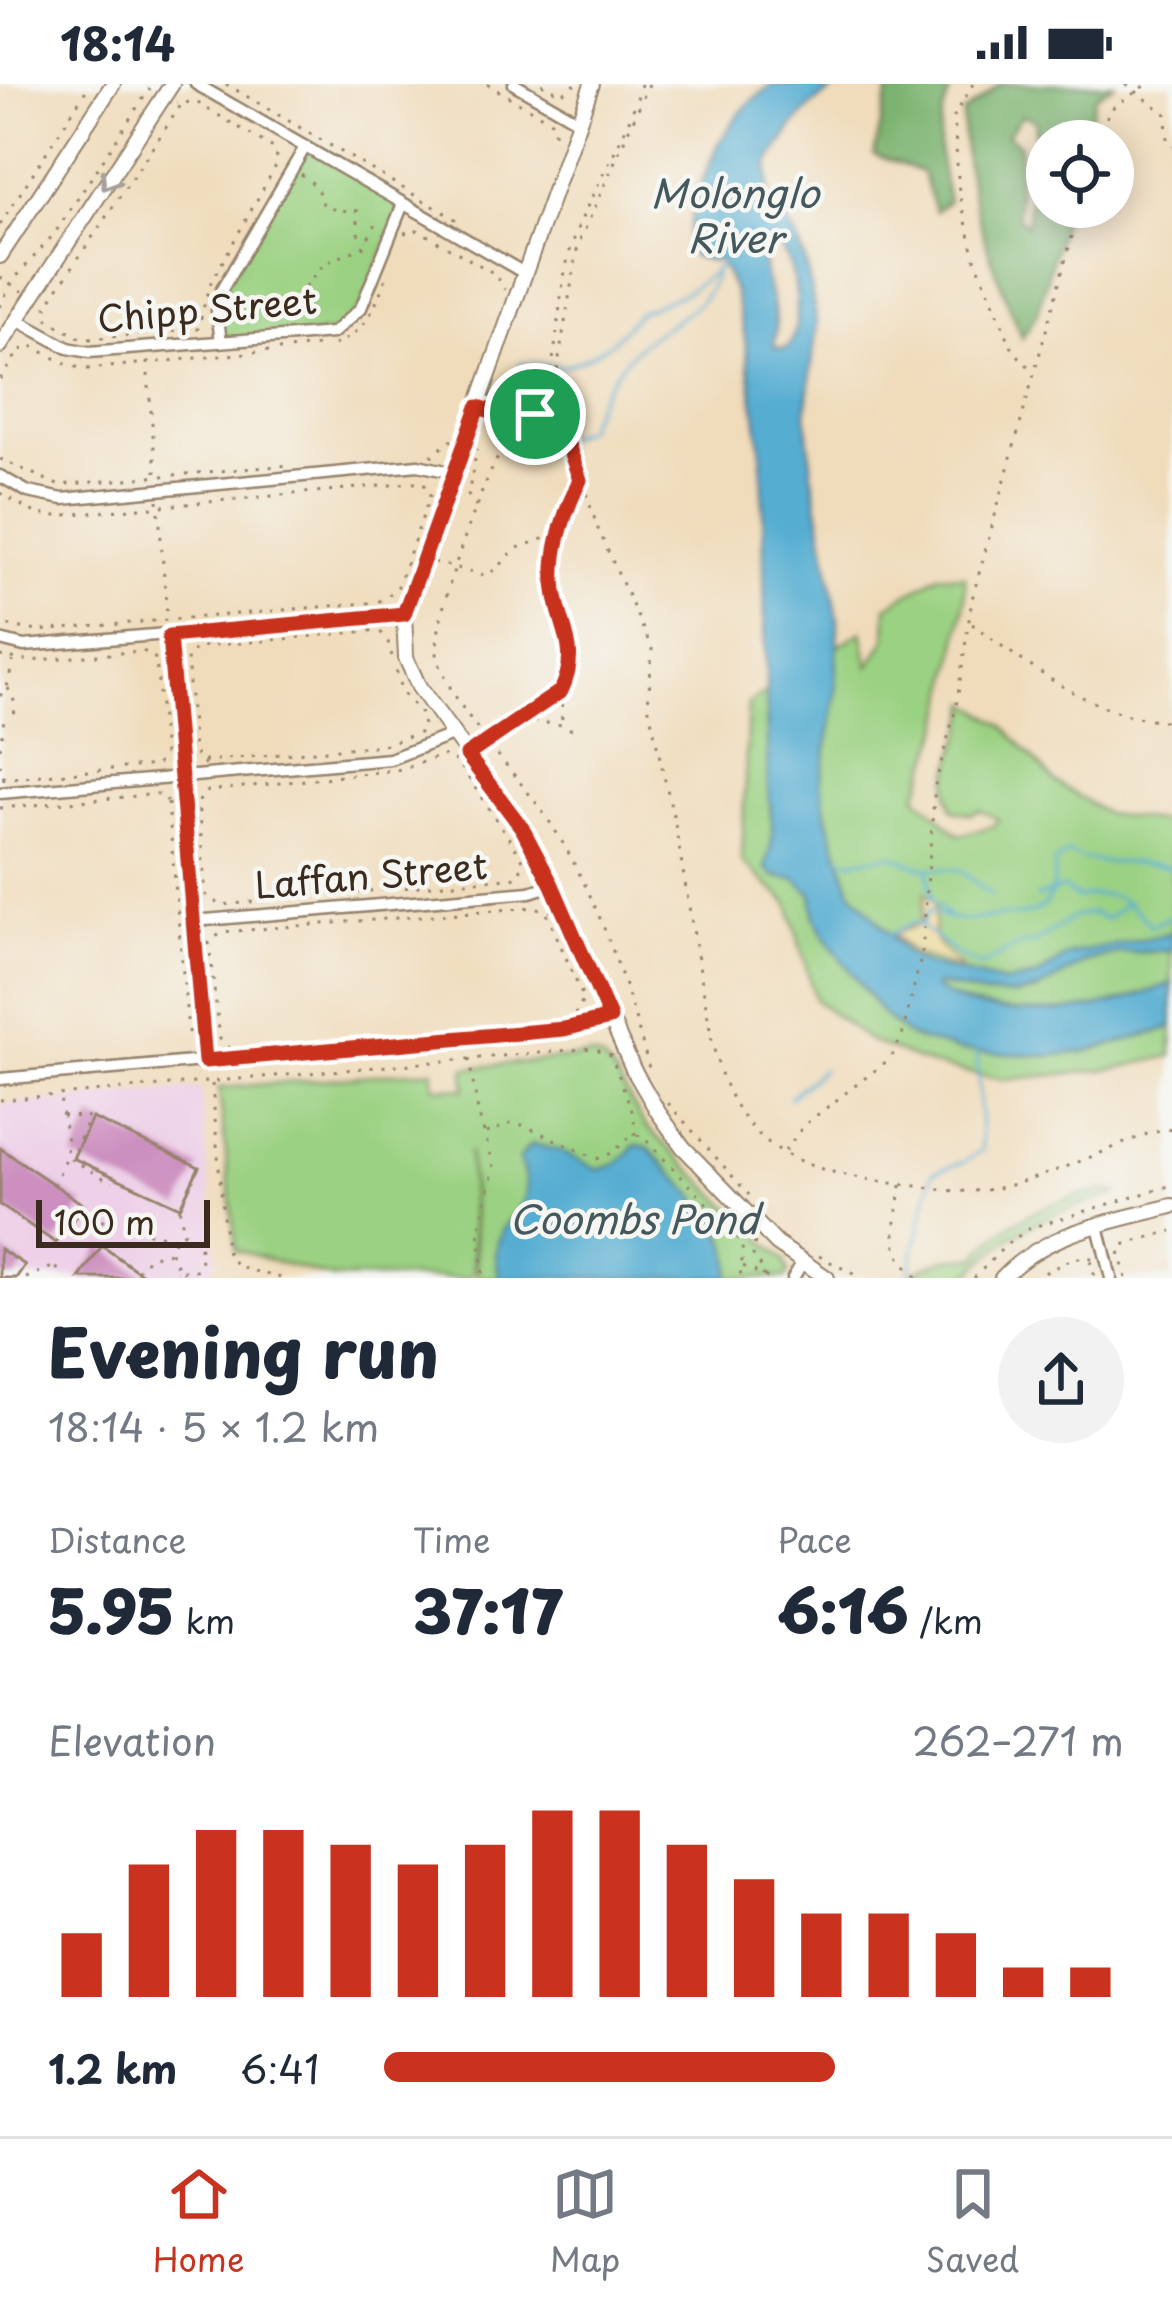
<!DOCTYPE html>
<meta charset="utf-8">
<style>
body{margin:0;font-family:"Playpen Sans",sans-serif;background:#f2f2f3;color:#1f2937;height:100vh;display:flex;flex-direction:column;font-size:45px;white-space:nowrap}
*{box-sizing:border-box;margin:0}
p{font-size:39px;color:#747a83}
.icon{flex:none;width:66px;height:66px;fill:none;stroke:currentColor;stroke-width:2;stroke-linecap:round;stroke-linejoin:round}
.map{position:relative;height:1194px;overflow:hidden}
.drawer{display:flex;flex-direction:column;background:#fff;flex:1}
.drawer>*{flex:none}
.buttons{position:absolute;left:1026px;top:36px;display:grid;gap:24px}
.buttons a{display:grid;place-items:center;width:108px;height:108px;border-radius:50%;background:#fff;box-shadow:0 6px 30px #0003;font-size:60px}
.scale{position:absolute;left:36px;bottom:30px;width:174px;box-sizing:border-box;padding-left:12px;border:6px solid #3b2a1e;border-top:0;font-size:33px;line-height:42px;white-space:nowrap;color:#3b2a1e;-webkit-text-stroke:9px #f6f6f2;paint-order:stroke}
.pin{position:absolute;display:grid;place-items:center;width:102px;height:102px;color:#fff;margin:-51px;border:6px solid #fff;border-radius:50%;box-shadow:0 3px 12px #0007}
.round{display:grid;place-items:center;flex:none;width:126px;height:126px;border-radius:63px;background:#f2f2f3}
.summary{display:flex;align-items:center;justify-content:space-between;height:204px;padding:0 48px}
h1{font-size:66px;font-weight:800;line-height:90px}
.stats{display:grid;grid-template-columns:repeat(3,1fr);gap:18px;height:204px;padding:12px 48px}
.stats div{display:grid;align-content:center}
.stats b{font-size:60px;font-weight:800}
.stats small{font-size:33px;font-weight:400}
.stats p{font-size:33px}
.chart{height:336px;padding:24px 48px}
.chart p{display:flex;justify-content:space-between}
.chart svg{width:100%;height:216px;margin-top:12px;stroke:#c8321e;stroke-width:6}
ul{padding:0 48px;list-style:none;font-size:39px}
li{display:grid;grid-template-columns:192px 144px 1fr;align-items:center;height:90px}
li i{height:30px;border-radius:15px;background:#c8321e}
.status{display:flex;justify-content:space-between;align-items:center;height:84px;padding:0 60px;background:#fff;direction:ltr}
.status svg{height:33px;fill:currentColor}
.tab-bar{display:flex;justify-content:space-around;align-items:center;height:168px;border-top:3px solid #e0e1e3;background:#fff;font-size:33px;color:#747a83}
.tab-bar a{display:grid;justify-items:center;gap:6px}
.tab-bar .current{color:#c8321e}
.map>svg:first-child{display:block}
</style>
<div class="status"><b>18:14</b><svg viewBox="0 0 49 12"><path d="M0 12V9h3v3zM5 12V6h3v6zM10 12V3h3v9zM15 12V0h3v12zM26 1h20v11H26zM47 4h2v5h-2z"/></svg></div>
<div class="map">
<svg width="1172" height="1194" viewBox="0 0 1172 1194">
<rect width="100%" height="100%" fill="#f6f6f2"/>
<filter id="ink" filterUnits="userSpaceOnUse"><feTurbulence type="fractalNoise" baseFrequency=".00833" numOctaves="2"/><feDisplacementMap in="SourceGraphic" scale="24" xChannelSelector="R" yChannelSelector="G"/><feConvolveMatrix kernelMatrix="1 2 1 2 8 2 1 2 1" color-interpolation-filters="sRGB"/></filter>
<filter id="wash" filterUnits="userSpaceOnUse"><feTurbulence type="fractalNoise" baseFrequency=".004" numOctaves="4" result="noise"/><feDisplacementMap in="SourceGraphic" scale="48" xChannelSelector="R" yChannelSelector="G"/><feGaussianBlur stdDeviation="2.7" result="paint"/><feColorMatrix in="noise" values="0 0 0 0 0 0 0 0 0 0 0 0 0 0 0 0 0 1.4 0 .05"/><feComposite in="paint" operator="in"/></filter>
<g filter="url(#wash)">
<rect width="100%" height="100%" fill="#f0dcbb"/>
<path fill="#eed0e8" d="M 201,1004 L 216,1172 L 210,1194 L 0,1194 L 0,1021 Z"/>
<path fill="#9bd182" stroke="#6b7e50" stroke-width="3" d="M 305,63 L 403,120 L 361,224 L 333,249 L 221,258 L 221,207 Z
M 939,491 L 965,492 L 965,516 L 942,641 L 917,712 L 959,751 L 993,742 L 998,735 L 979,726 L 972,730 L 953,726 C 937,690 967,656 969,619 L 1003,641 L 1054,697 L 1106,730 L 1172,739 L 1172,972 L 1113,985 L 1003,996 L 932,981 L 869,957 L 815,916 L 789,820 L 742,777 L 748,620 L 862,547 L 869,583 L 886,555 L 887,522 Z
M 591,972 L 602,976 L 614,988 L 644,1040 L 784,1176 L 789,1189 L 786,1194 L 478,1194 L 469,1067 L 474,1188 L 467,1194 L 332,1194 L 236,1166 L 219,1004 L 433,986 L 434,1003 L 465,1005 L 465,984 Z
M 1102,1107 L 1119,1109 C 1046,1131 1020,1138 965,1194 L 924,1194 L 915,1187 L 946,1175 L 978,1173 C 1003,1135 1059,1114 1102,1107 Z"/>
<path fill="#7cb370" stroke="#5c6e47" stroke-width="3" fill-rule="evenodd" d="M 890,0 L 953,0 C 933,46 938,70 948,117 L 935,127 L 922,88 L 874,71 Z
M 1000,0 L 1114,0 L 1096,12 L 1084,57 L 1047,57 L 1047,123 L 1066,123 L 1038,228 L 1022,254 C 993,181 962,109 963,30 ZM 1022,31 L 1036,36 L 1027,141 L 1017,133 L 1020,61 L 1007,51 Z"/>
<path fill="#eeda9e" stroke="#94825e" stroke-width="3" d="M 925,809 L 935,820 C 934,863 930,853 962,885 L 913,870 L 893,850 L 920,840 Z"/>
<path fill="#54add2" stroke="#486c78" stroke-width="3" fill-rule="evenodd" d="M 774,0 L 841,0 L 811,22 L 792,44 L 769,79 L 768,109 L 797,155 L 806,180 L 817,239 L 806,330 L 812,388 L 838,536 L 836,612 L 821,699 L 828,737 L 851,806 L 907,870 L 923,879 L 1005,899 L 1037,893 L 1068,871 L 1172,849 L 1172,867 L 1119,869 L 1087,878 L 1036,907 L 1016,911 L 984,911 L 938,901 L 935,904 C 970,934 1066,931 1109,920 C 1130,915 1151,907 1172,899 L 1172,944 L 1088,967 L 1048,972 L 962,967 L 909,953 L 883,931 L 827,856 L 815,834 L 812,810 L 796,795 L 776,793 L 766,785 L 773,750 L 768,703 L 762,373 L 744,248 L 734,207 L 720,178 L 693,173 L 686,162 C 696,102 720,33 774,0 ZM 772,154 C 796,176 804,230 790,261 L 783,265 L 774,262 C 774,255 776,249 776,242 C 777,214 750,177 772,154 Z
M 531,1060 L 558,1066 L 599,1086 L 617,1080 L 636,1061 L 648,1063 C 677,1098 744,1146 728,1194 L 499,1194 C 498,1184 495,1174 497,1164 C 504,1121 542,1131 519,1075 Z"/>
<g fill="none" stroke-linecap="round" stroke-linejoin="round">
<path stroke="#54add2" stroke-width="3" d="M 519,279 L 565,282 L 586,274 L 612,258 L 639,228 L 688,207 L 724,180
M 516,373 L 585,345 C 598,313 612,288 637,264 C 665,236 710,229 715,185
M 839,773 L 852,777 L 891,771 L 923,784 L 960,786 L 991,811
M 928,786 L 932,816 L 949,834 C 977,840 983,832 1007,832 C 1047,832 1054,817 1055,778 L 1068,769 C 1103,785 1133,773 1172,784
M 1037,813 L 1064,804 L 1077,814 C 1114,804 1128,816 1151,842 L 1172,833
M 921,843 L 928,827 L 947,834
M 888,852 L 914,838 C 937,852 953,873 981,882 L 1017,862 L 1036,858 L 1073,833 L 1092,829 L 1107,835 L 1127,818
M 789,1014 L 822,985
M 908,1194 L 933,1088 L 964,1078 L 982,1066 L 977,968"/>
</g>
<g id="blocks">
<path fill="#cc8fbf" d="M 92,1034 L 199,1083 L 180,1123 L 73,1074 Z
M 0,1064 L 84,1121 L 56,1159 L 0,1121 Z
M 102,1162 L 137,1187 L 148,1194 L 79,1194 Z
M 0,1165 L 25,1181 L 16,1194 L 0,1194 Z"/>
</g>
</g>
<g filter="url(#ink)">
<use href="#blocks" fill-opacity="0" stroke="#96836c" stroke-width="3"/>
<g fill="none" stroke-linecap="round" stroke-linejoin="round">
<g stroke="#96836c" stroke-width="15">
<path id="minor" d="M 196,0 L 526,190
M 514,0 L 580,38
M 17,236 L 68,264 L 89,268 L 333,249 L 361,224 L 403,120
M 221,258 L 217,227 L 221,207 L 305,63
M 0,392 L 28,408 L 63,415 L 418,381 L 455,389
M 169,552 L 205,977
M 0,556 L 24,562 L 404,530
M 0,709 L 390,675 L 452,651
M 194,837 L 530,808 L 552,801
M 0,995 L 564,945 L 610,934
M 1098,1142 L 1111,1194
M 793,1194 L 802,1179"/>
</g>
<g stroke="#96836c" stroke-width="18">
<path id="tertiary" d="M 592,0 L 404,530 L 406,574 L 419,603 L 522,744 L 552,801 L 633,985 L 658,1028 L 683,1063 L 777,1160 L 827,1194
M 0,172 L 113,0
M 0,262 L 172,0
M 1002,1194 C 1047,1147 1111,1138 1172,1122"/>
</g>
<path stroke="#96836c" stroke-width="3" stroke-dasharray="3 9" stroke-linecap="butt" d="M 226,0 L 457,136
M 487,0 L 551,37 L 557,58
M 542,0 L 561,10 L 576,0
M 641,0 C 627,58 587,109 570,167 C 556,214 560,276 541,319 C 532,339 512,350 501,368 C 481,400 429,542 438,575 C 453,627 520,692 551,740 C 598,812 627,901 649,984
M 649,0 L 578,161 L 553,310 L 598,445 L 652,565 L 648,621 L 675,740 L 712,957 C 736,1066 798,1087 900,1100 C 924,1102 950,1109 974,1107 C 1024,1105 1102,1067 1150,1049 L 1172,1045
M 973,0 L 954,33 L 959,109 L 975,174 L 1013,266 L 1031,285
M 1126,0 L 1166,30 L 1167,55 L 1172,63
M 1100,57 L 1109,26 L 1148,0
M 301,90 L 316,102 L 323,120 L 335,126 L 358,127 L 358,149 L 367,156
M 0,141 L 90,0
M 404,149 L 418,146 L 495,190 L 505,206
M 0,193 L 24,208
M 0,223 L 11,199 L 55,149 L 150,4
M 228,226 L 255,227 L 268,219 L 298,212 L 324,180 L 363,163 L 378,136 L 382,136
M 80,254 L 48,236 L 47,221 L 181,21
M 89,255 L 198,245 L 209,202 L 278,78 L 275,65 L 196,18 L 176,19
M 334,261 C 367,248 375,223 387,191
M 147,278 L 156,388
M 0,295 L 20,266 L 32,262 L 70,282 L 88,285 L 318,262
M 488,328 L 517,332 L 554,325
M 431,372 L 452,356
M 0,375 L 58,401 L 289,381
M 0,409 L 37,430 L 55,432 L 423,398 L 430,412 L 397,505 L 378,518 L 38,547 L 0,540
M 158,416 L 167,532
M 476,423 L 468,411 L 477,365
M 434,478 L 484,491 L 497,485 L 515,465 L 559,449
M 972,540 C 1018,574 1070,614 1125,630 C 1140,635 1157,635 1172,638
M 0,572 L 29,577 L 143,567 L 156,575 L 164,671 L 157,681 L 0,695
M 8,604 L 15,619 L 14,636
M 561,608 L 562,640
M 0,612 L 7,603 L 13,577
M 522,636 L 562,641 L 579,649
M 479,662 L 561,607 C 583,563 559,545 554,504 C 550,471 564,430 579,400
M 0,664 L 4,635
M 442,671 L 458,678 L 524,777 L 518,793 L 221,821 L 206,811 L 198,718 L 208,707 L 404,685 Z
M 204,677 L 382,661 L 422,648 L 424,633 L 401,607 L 396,585
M 0,680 L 4,694
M 205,681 L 194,669 L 187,572 L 198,563 L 379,546 L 388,558 L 393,576
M 168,719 L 189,958
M 0,724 L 159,710 L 167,718
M 547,830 L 583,913 L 579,928 L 573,930
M 230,964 L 220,955 L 209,859 L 222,848 L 535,823 L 550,828
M 469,975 L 478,1028 L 494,1083 L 479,1147 L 483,1194
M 212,1000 L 226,1166 L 238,1183 L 281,1194
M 0,1016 L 594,964 L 611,971 L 634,1032 L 635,1051
M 668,1019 L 749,1111
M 62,1032 L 89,1033 L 71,1075 L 112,1099
M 486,1049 L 510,1040 L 523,1041 L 597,1075 L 612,1069 L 632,1051 L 642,1052 L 737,1151 L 743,1167 L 740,1194
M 785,1067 L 804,1041 L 891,974 L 902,952 L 922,869 L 935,701 L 956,624 L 972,515 L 1080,123
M 54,1101 C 75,1056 65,1058 60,1012
M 901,1101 C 898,1142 882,1165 918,1194
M 91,1130 L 109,1141 L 174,1154 L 184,1148 L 179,1123
M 174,1156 L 171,1167 L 178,1186 L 190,1188 L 198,1185 C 205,1168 200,1157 184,1148
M 755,1158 L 753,1171 L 765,1188 L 762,1194
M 819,1172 L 861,1194
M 1090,1177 L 1095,1194
M 743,1182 L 768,1194
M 137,1187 L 149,1173 L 170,1168
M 26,1194 L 57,1181 L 58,1194
M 167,1194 L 177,1187
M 974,1194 L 1007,1160 L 1030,1144 L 1172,1101
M 1034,1194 L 1074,1174 L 1093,1174
M 1126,1194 L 1119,1167 L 1126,1160 L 1172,1147"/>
<use href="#minor" stroke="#fff" stroke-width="10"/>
<use href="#tertiary" stroke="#fff" stroke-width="14"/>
</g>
<defs><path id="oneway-chevron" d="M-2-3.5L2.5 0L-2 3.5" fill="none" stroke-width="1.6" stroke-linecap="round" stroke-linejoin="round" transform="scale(3)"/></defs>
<use stroke="#a79f9a" href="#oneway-chevron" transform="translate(108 98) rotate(123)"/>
</g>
<g fill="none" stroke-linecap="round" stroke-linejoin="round" filter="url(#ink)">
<g stroke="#fff" stroke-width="24">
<path id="route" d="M 478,323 L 508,332 L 556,325 L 580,396 C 566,425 552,464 554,497 C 556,541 583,561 561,607 L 467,671 L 522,744 L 552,801 L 610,934 L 564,945 L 205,977 L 169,552 L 404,530 Z"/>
</g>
<use href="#route" stroke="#c8321e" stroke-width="15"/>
</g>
<g text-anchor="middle" stroke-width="9" stroke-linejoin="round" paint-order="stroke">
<g font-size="36" fill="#3b2a1e" stroke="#f6f6f2">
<text transform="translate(207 226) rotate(-5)" y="13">Chipp Street</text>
<text transform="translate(371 792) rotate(-5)" y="13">Laffan Street</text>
</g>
<g font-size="39" font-style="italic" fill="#44585d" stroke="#f6f6f2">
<text x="735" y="124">Molonglo<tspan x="735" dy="45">River</tspan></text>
<text x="634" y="1150">Coombs Pond</text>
</g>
</g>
</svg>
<div class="buttons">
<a><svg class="icon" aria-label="locate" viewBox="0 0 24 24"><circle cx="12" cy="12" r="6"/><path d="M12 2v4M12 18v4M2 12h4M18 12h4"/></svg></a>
</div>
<div class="scale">100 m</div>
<div class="pin" style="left:535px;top:330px;background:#1e9e55"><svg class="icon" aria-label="arrive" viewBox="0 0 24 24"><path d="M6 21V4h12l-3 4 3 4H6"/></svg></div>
</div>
<section class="drawer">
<div class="summary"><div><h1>Evening run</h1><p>18:14 · 5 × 1.2 km</p></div><a class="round"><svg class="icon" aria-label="share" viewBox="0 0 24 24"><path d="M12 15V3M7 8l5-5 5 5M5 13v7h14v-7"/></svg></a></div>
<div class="stats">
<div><p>Distance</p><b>5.95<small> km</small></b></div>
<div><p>Time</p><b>37:17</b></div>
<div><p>Pace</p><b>6:16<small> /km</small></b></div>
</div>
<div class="chart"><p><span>Elevation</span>262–271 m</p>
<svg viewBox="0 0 160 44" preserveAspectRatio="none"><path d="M5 44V31M15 44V17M25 44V10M35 44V10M45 44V13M55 44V17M65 44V13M75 44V6M85 44V6M95 44V13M105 44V20M115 44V27M125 44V27M135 44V31M145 44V38M155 44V38"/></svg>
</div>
<ul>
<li><b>1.2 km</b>6:41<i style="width:61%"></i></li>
</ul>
</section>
<nav class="tab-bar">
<a class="current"><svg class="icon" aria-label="home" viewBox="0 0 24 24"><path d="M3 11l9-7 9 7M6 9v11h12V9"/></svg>Home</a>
<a><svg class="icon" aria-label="map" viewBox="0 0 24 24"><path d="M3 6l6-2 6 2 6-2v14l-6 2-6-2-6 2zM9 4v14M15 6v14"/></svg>Map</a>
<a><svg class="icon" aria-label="saved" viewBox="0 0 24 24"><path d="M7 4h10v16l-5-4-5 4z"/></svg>Saved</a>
</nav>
